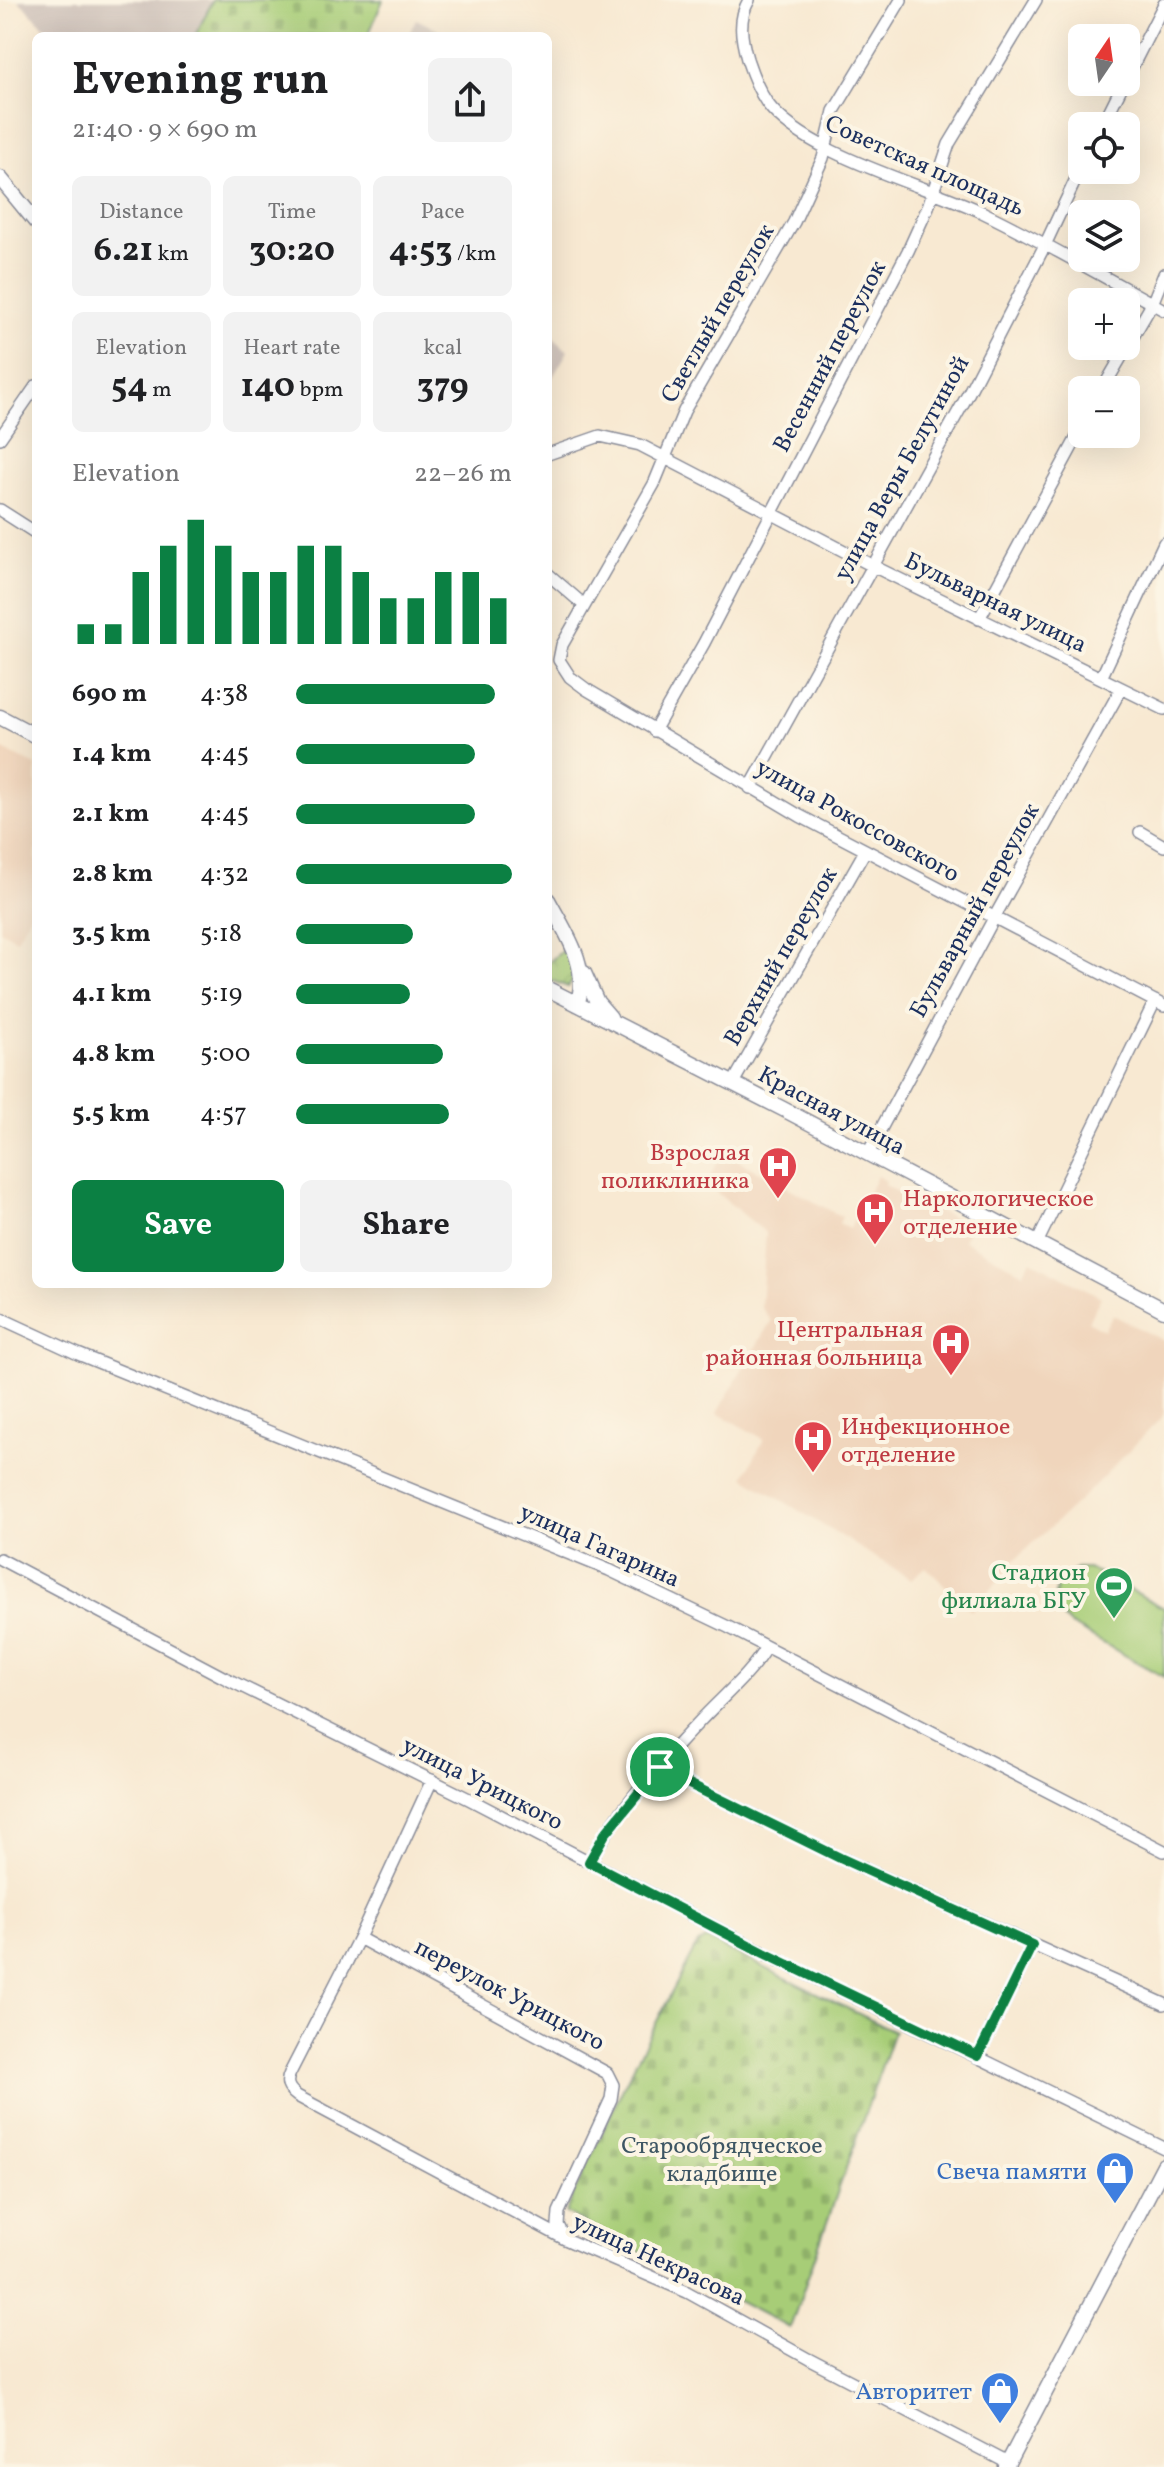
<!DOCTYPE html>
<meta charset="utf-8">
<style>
body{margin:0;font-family:Vollkorn,serif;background:#f2f2f2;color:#202124;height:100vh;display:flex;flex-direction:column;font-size:30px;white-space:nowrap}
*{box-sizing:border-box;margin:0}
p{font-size:26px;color:#757577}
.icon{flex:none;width:44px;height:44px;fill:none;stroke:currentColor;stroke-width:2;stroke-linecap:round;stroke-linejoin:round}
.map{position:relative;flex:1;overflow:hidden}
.panel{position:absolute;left:32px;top:32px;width:520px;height:1256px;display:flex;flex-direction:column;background:#fff;border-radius:12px;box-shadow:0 8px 32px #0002}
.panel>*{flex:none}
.needle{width:52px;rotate:13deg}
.tools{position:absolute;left:1068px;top:24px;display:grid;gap:16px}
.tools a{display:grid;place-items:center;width:72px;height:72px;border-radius:12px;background:#fff;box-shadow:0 8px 32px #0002;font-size:40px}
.pin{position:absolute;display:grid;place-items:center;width:68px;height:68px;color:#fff;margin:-34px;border:4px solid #fff;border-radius:50%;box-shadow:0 2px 8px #0007}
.round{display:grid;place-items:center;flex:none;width:84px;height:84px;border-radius:12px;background:#f2f2f2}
.overview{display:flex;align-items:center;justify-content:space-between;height:136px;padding:0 40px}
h1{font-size:44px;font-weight:700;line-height:60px}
.metrics{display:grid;grid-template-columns:repeat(3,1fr);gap:12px;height:136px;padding:8px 40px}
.metrics div{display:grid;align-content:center;border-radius:12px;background:#f2f2f2;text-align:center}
.metrics b{font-size:34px;font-weight:700}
.metrics small{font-size:22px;font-weight:400}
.metrics p{font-size:22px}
.chart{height:224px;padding:16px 40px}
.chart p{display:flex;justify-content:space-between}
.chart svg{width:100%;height:144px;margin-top:8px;stroke:#0b8043;stroke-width:6}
.cta{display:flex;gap:16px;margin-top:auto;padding:16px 40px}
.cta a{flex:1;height:92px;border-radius:12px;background:#0b8043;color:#fff;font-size:32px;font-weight:700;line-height:92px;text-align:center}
.cta a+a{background:#f2f2f2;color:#202124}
ul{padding:0 40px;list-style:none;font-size:26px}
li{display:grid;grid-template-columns:128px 96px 1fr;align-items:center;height:60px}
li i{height:20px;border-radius:10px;background:#0b8043}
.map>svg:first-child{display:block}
</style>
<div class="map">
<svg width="1164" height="2467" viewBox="0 0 1164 2467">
<defs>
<pattern id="cemetery-stones" width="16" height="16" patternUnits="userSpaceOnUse" patternTransform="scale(2)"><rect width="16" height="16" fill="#a7cd77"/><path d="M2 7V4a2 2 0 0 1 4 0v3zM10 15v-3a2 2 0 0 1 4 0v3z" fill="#8fb069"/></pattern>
<pattern id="park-crowns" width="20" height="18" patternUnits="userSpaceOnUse" patternTransform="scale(2)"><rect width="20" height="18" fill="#a7cd77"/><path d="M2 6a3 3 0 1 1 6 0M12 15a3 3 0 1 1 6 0" fill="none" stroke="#8fb069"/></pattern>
</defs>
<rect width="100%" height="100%" fill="#fcf5e5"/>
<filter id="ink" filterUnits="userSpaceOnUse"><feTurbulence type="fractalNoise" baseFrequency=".0125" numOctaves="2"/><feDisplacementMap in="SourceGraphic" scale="16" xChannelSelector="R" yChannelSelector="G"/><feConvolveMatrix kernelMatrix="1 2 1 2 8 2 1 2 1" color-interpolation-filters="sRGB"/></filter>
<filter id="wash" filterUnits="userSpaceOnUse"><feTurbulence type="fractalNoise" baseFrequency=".006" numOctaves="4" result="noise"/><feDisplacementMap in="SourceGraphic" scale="32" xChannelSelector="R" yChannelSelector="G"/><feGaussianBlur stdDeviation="1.8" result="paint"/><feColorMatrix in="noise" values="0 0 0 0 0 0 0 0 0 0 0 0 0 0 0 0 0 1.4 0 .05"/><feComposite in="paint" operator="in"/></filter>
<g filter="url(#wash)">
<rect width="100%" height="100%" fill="#f8e9d2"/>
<path fill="#f0d5bc" d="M 0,748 L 36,766 L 36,903 L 17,939 L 0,930 Z
M 723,1152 L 842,1217 L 839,1223 L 849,1229 L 877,1176 L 886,1181 L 884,1185 L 919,1204 L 921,1201 L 970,1227 L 963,1240 L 1023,1273 L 1031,1260 L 1101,1297 L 1088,1321 L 1104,1330 L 1113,1315 L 1164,1341 L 1164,1413 L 1162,1417 L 1080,1500 L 1003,1571 L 1005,1574 L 971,1611 L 926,1567 L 911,1579 L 744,1477 L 764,1439 L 717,1413 L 771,1321 L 761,1307 L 766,1233 L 706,1184 Z"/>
<path fill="#cec1b9" d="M 18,0 L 213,0 L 195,36 L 54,36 Z
M 416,19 L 451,36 L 408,36 Z
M 548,333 L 568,351 L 548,385 Z"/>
<path fill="#a7cd77" stroke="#617e6a" stroke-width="2" d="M 1077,1569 L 1088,1569 L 1099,1573 L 1164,1608 L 1164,1677 L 1069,1624 C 1048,1605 1051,1581 1077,1569 Z"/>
<path fill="url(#cemetery-stones)" stroke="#617e6a" stroke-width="2" d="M 213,0 L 383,0 L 368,36 L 195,36 Z
M 706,1939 L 894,2031 L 790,2328 L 565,2213 L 628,2077 L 697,1944 Z"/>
<path fill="url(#park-crowns)" stroke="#617e6a" stroke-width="2" d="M 565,948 C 571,961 579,975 568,987 L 548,979 L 548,963 Z"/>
</g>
<g filter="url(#ink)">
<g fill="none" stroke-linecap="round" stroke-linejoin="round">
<g stroke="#8a8c98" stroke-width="14">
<path id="street" d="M 749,0 C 738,19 741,38 747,59 C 752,74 758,90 767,103 C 805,155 923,184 982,212 C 1044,242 1104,277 1164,310
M 901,0 L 834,111 L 823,158 L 794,222 L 684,411 L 654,484 L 562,645 L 559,660 L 570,677 L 586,689 L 800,816 L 1164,1006
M 1126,79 L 1164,4
M 1102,126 L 1124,82
M 1102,390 L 1152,304 L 1164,274
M 0,438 L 36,386
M 548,454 L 600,436 L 640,445 L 873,566 L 1164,709
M 0,510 L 36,533
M 548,574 L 584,605
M 979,619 L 1082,428
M 1101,678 L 1164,543
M 654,731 L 704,643 L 908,251 L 928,207 L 949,144 L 1036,0
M 750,788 L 966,398 L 1045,245 L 1082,166
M 1140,832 L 1164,846
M 733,1083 L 865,851
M 868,1153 L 994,918 L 1121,689
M 1037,1243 L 1155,1001
M 0,1318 L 78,1354 L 609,1570 L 728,1627 L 1164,1851
M 0,1559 L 223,1677 L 469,1799 L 764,1953 L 1164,2148
M 660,1767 L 677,1778 L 840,1858 L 1164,2004
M 432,1780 L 359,1938 L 290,2073 C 285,2083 288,2089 297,2096 L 565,2239 L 687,2292 L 808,2359 L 1008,2463
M 589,1862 C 616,1812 661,1762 700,1721 C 723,1696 749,1676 766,1647
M 359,1938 L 607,2073 L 613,2085 L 611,2099 L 559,2212 L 558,2225 L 565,2239
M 978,2056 L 1032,1945"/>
</g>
<g stroke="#8a8c98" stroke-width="17">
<path id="secondary" d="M 0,178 L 36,222
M 0,717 L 36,736
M 548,900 C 565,932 591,967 577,1004
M 584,973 L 597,1002 L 610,1017
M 548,989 L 783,1109 L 1164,1310
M 1006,2467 L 1164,2165"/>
</g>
<use href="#street" stroke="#fff" stroke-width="11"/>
<use href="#secondary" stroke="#fff" stroke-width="14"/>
</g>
</g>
<g fill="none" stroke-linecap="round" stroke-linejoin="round" filter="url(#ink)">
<g stroke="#fff" stroke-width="16">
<path id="route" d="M 660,1767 L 677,1778 L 840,1858 L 1032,1945 L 978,2056 L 764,1953 L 589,1862 L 605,1834 Z"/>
</g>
<use href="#route" stroke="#0b8043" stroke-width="10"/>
</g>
<defs>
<g id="hospital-pin" transform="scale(2)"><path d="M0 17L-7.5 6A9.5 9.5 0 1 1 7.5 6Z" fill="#e0444e" stroke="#fcf5e5"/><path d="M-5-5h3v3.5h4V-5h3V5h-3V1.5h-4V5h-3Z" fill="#fff"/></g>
<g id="stadium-pin" transform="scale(2)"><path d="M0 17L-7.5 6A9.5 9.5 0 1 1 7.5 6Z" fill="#2e9e5b" stroke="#fcf5e5"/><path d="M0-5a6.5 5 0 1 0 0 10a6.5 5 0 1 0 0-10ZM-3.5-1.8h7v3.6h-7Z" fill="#fff"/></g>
<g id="shop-pin" transform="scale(2)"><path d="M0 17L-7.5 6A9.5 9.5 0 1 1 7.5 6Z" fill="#3f7fe0" stroke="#fcf5e5"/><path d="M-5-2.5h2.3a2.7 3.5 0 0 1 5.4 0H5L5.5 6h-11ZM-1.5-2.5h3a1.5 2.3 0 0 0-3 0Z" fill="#fff"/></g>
</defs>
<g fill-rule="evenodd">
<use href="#hospital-pin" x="778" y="1166"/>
<use href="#hospital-pin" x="875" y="1212"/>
<use href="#hospital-pin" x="951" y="1343"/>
<use href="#hospital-pin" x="813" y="1440"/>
<use href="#stadium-pin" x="1114" y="1586"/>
<use href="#shop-pin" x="1115" y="2171"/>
<use href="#shop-pin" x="1000" y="2391"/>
</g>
<g text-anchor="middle" stroke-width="8" stroke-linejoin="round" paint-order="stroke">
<g font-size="24" fill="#1b2f5e" stroke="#fcf5e5">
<text transform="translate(925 165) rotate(24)" y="8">Советская площадь</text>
<text transform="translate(717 313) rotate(-60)" y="8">Светлый переулок</text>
<text transform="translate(829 356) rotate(-62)" y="8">Весенний переулок</text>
<text transform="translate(901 468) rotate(-61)" y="8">улица Веры Белугиной</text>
<text transform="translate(996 602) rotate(26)" y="8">Бульварная улица</text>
<text transform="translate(858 820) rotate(29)" y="8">улица Рокоссовского</text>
<text transform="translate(974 910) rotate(-61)" y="8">Бульварный переулок</text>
<text transform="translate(780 956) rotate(-60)" y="8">Верхний переулок</text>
<text transform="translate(832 1110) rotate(28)" y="8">Красная улица</text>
<text transform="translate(600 1545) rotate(24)" y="8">улица Гагарина</text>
<text transform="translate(483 1783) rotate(27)" y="8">улица Урицкого</text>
<text transform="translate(510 1994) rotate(28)" y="8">переулок Урицкого</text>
<text transform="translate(659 2259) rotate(25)" y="8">улица Некрасова</text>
</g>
<g font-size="24" fill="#be3a42" stroke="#fcf5e5" text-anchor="end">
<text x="750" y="1160">Взрослая<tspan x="750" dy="28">поликлиника</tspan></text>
<text x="903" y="1206" text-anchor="start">Наркологическое<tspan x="903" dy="28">отделение</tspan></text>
<text x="923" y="1337">Центральная<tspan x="923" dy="28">районная больница</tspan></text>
<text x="841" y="1434" text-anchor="start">Инфекционное<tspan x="841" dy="28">отделение</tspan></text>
</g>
<g font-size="24" fill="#27864d" stroke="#fcf5e5" text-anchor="end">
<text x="1086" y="1580">Стадион<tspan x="1086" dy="28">филиала БГУ</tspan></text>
</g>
<g font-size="24" fill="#3e5664" stroke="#fcf5e5">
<text x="722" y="2153">Старообрядческое<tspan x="722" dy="28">кладбище</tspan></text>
</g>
<g font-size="24" fill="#366cbe" stroke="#fcf5e5" text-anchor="end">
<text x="1087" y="2179">Свеча памяти</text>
<text x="972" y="2399">Авторитет</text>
</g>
</g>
</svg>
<div class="tools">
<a><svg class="needle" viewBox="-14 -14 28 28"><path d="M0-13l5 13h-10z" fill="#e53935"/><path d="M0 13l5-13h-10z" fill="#757577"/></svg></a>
<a><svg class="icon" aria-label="locate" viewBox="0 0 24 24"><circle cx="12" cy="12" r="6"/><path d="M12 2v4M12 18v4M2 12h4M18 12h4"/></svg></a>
<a><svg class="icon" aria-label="layers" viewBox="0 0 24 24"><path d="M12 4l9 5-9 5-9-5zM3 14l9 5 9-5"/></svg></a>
<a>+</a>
<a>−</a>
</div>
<div class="pin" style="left:660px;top:1767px;background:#1e9e55"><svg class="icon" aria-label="arrive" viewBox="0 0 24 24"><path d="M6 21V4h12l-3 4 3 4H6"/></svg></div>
<section class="panel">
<div class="overview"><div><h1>Evening run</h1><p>21:40 · 9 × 690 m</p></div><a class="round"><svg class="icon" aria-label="share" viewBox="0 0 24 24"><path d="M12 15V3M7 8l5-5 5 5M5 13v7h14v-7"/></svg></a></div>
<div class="metrics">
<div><p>Distance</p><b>6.21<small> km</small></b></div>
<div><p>Time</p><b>30:20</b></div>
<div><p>Pace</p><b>4:53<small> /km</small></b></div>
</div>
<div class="metrics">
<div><p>Elevation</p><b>54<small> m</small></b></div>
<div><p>Heart rate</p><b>140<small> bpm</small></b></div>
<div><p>kcal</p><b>379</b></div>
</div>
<div class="chart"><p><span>Elevation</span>22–26 m</p>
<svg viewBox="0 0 160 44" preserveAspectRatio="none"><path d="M5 44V38M15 44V38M25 44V22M35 44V14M45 44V6M55 44V14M65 44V22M75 44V22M85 44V14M95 44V14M105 44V22M115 44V30M125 44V30M135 44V22M145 44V22M155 44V30"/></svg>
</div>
<ul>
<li><b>690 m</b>4:38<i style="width:92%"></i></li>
<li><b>1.4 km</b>4:45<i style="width:83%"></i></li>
<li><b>2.1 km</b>4:45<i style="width:83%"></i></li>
<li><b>2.8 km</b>4:32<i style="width:100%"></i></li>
<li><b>3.5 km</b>5:18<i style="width:54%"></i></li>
<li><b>4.1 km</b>5:19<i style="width:53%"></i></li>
<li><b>4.8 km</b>5:00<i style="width:68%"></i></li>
<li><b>5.5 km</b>4:57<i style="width:71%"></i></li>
</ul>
<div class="cta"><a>Save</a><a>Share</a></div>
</section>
</div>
